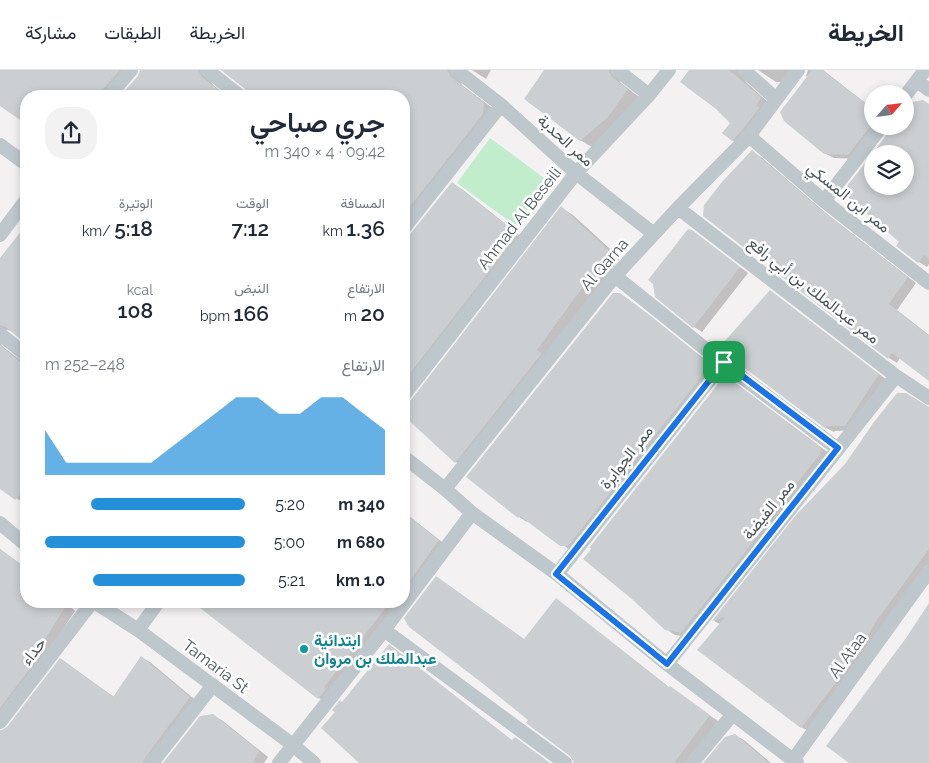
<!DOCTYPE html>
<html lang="ar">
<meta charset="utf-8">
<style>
body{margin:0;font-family:Raleway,Vazirmatn,sans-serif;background:#f2f2f3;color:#1f2937;direction:rtl;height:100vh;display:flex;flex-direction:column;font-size:19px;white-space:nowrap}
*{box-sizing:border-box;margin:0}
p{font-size:16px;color:#747a83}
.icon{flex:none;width:28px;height:28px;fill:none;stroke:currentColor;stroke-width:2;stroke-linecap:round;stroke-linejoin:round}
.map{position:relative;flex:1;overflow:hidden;direction:ltr}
.panel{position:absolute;left:20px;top:20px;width:390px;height:518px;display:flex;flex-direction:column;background:#fff;border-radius:20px;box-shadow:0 2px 8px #0003;direction:rtl}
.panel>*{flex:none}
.needle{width:32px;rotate:62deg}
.buttons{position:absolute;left:864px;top:15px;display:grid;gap:10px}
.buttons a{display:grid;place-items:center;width:50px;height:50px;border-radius:50%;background:#fff;box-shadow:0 2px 8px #0003;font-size:25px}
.pin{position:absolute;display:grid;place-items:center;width:42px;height:42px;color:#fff;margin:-21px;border-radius:10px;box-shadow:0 2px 8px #0006}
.round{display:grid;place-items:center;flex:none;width:52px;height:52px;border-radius:20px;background:#f2f2f3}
.headline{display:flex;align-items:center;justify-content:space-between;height:85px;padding:0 25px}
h1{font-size:28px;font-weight:600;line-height:38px}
.metrics{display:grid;grid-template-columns:repeat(3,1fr);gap:8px;height:85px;padding:5px 25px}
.metrics div{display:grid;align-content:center}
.metrics b{font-size:21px;font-weight:600}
.metrics small{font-size:14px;font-weight:400}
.metrics p{font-size:14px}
.chart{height:140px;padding:10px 25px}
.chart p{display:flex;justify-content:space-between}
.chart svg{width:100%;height:90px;margin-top:5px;fill:#2490da;opacity:.7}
ul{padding:0 25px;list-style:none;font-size:16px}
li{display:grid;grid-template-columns:80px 60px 1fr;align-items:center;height:38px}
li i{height:12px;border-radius:6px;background:#2490da}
header{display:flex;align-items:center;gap:30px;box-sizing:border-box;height:70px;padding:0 25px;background:#fff;border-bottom:1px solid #e0e1e3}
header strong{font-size:24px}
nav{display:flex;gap:28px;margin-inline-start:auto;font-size:18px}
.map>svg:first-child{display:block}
</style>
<header>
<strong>الخريطة</strong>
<nav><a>الخريطة</a><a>الطبقات</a><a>مشاركة</a></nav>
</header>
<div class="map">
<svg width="929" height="693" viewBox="0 0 929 693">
<rect width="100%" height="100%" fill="#f3f1f1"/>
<path fill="#c2edcc" d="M 490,68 L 548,111 L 515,155 L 457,113 Z"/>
<path fill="#0003" d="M 0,0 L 137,0 L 115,26 L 26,26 L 26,53 L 0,34 Z
M 140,0 L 214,0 L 210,7 L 213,15 L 228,26 L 122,26 L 139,6 Z
M 223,0 L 463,0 L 459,7 L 462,15 L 495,40 L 414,153 L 404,147 L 404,26 L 250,26 L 247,19 Z
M 472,0 L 491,0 L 486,9 Z
M 546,0 L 624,0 L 621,2 L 620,12 L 639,27 L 592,77 L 580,70 Z
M 690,0 L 746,0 L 744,8 L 746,12 L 769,33 L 741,75 L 732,70 L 732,53 Z
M 758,0 L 800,0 L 791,12 L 776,12 Z
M 808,0 L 823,0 L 872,38 L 872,56 L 883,56 L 857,89 L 834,88 L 824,83 L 808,7 L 806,6 Z
M 929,35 L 929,194 L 927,197 L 919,192 L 901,172 L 843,122 L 872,85 L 872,116 L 905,116 L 905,84 L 890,62 L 905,56 L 905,43 Z
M 752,82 L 761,87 L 827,144 L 916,213 L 897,240 L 929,265 L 929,310 L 900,288 L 897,293 L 889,288 L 783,206 L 787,202 L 771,190 L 770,191 L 761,186 L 760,187 L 752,182 Z
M 452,113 L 463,120 L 528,172 L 409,326 L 407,334 L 412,331 L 562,138 L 573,145 L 620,188 L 467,398 L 456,392 L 404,344 L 404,182 L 419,163 Z
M 26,157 L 26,272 L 12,261 L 7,260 L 1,264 L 0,272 L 3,277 L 26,294 L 26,432 L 25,434 L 0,417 L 0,189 Z
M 692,161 L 748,203 L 702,262 L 694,257 Z
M 770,221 L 887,310 L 854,360 L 835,361 L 834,362 L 826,358 L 736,290 L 740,284 Z
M 620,224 L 629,230 L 717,299 L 570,480 L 528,450 L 527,452 L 519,447 Z
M 734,312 L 830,384 L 690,567 L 675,565 L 666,559 L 591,478 Z
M 929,338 L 929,496 L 810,662 L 801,657 L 720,554 L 714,551 L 797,446 Z
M 404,442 L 451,479 L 332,636 L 319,628 L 193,531 L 404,531 Z
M 0,479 L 26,498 L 26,531 L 65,531 L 75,541 L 2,652 L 0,661 L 8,658 L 61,589 L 114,627 L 141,587 L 150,592 L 199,633 L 154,693 L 0,693 Z
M 436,507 L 525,570 L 556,530 L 564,535 L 670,618 L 718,651 L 687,693 L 575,693 L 574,689 L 530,650 Z
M 213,645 L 223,651 L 268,687 L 264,693 L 165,693 Z
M 735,665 L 744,670 L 771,693 L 705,693 Z"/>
<path fill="#cbcfd2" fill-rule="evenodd" d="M 0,0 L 120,0 L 102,20 L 100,26 L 26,26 L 26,54 L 0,36 Z
M 140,0 L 198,0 L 202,7 L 226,26 L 120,26 L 138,6 Z
M 221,0 L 447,0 L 451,7 L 484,32 L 483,44 L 404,144 L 404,26 L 249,26 L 245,19 Z
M 544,0 L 608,0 L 612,7 L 628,19 L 608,47 L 580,71 L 524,29 Z
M 689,0 L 729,0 L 761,27 L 756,36 L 760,37 L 742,60 L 732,71 L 722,63 L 730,53 L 716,39 L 680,12 Z
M 812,0 L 822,0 L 872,38 L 872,54 L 848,85 L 824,84 L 784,51 L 780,42 Z
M 923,30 L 929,34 L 929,189 L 924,185 L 918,193 L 896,176 L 899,172 L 842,122 L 871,86 L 889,61 L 891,56 L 905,56 L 905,41 L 912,32 ZM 872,84 L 905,84 L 905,116 L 872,116 Z
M 752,80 L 819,138 L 908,207 L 889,234 L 929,266 L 929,311 L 892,283 L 888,289 L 781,206 L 785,202 L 763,185 L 761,187 L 753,181 L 751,183 L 703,146 L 704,135 L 722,112 Z
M 452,112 L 518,164 L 404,311 L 404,167 L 411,163 Z
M 561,136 L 609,181 L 537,280 L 542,283 L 455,393 L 404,346 L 404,334 L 411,330 Z
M 26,155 L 26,274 L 6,257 L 0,255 L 0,188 Z
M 688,159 L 692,160 L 740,197 L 693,258 L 655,227 L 653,214 L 648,210 Z
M 770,220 L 879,304 L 845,356 L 826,356 L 826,359 L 734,290 L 738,285 L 723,273 Z
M 613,223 L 620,223 L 652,247 L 708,293 L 709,297 L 568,476 L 560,476 L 520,446 L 518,448 L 466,407 Z
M 0,275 L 20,292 L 26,294 L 26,418 L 15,430 L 0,419 Z
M 725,305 L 821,378 L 820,384 L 766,452 L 767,454 L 681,563 L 665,560 L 633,530 L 583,489 L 592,478 L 589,478 Z
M 897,323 L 906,323 L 929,337 L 929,479 L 877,550 L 853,590 L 801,658 L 697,580 L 725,547 L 712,551 L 796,445 L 845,394 L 874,352 Z
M 404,443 L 439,470 L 404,519 Z
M 0,479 L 26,498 L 26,531 L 69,531 L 42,574 L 46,577 L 0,638 Z
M 436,506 L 524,569 L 556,528 L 669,617 L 670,616 L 710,645 L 674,693 L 574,693 L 570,686 L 526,653 L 528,650 L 486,616 L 409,557 L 404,548 Z
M 191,531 L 391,531 L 324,617 L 326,619 L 318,629 Z
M 929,533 L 929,693 L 849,693 L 826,676 L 906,568 Z
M 389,574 L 512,670 L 515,667 L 550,693 L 359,693 L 321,658 L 335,642 L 332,640 L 340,630 L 342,632 Z
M 141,586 L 190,627 L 145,688 L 143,693 L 0,693 L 0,661 L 7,657 L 60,588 L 113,627 Z
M 213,644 L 259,681 L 253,693 L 163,693 L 200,646 Z
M 735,664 L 769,693 L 703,693 L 725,667 Z"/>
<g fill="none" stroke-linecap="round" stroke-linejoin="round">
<path stroke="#bdc7cc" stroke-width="14" d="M 207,0 L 240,26
M 456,0 L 501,35 L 576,103 L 654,164
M 617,0 L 649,25
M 744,0 L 776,29
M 917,11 L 929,20
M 109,26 L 131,0
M 905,26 L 925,0
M 749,66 L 824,131 L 929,213
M 0,75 L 26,94
M 824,131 L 882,56
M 678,138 L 896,306 L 929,328
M 404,158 L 501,35
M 0,165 L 26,130
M 615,206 L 723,293 L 838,379
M 0,264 L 26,285
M 404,325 L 576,103 L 649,25 L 669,0
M 404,387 L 445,419 L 472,443 L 557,504 L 667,594 L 797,693
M 445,419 L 615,206 L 678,138 L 749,66 L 798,0
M 0,453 L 26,475
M 557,504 L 723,293
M 93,531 L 138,560 L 293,675 L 314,693
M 138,560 L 159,531
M 384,560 L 565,693
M 667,594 L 896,306
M 0,652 L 93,531
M 793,690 L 929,501
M 152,693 L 213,615
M 279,693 L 378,568 L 472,443
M 692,693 L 733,644"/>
</g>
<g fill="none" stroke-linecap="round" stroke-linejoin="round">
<g stroke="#fff" stroke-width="10">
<path id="route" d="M 724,292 L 838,378 L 667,594 L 556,504 Z"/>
</g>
<use href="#route" stroke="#1a73e8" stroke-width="6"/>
</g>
<circle fill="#0f9aa8" stroke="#fff" stroke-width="2" cx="304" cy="579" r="5"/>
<g text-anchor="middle" stroke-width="5" stroke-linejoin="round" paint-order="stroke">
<g font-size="16" fill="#4a575d" stroke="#fff">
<text transform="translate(566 70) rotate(42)" y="6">ممر الحدبة</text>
<text transform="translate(849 127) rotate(39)" y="6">ممر ابن المسكي</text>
<text transform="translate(519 148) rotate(-52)" y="6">Ahmad Al Beseili</text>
<text transform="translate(604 194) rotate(-49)" y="6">Al Qarna</text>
<text transform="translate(814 220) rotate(38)" y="6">ممر عبدالملك بن أبي رافع</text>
<text transform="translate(626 387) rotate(-52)" y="6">ممر الجوابرة</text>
<text transform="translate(768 439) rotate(-51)" y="6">ممر الفيضة</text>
<text transform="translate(33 581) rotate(-52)" y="6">حداء</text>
<text transform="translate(847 585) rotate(-54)" y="6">Al Ataa</text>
<text transform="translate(216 596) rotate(37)" y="6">Tamaria St</text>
</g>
<g font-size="16" font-weight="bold" fill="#0d838f" stroke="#fff" text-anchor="start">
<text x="314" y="576">ابتدائية<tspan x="314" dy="18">عبدالملك بن مروان</tspan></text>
</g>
</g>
</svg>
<div class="buttons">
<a><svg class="needle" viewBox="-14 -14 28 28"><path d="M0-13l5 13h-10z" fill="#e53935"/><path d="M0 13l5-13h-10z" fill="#747a83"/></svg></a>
<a><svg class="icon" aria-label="layers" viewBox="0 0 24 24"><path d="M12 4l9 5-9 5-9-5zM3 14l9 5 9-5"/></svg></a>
</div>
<div class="pin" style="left:724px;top:292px;background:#1e9e55"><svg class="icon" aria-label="arrive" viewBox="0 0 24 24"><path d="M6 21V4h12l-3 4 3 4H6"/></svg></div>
<section class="panel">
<div class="headline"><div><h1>جري صباحي</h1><p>09:42 · 4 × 340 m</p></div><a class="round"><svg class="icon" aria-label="share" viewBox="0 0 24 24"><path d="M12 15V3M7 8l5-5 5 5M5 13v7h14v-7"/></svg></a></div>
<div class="metrics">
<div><p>المسافة</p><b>1.36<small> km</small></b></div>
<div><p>الوقت</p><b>7:12</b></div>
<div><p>الوتيرة</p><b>5:18<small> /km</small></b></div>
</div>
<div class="metrics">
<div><p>الارتفاع</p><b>20<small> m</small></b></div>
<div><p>النبض</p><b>166<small> bpm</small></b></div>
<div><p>kcal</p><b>108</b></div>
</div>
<div class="chart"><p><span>الارتفاع</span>248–252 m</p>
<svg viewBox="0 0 160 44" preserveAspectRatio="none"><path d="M0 44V22L10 38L20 38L30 38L40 38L50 38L60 30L70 22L80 14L90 6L100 6L110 14L120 14L130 6L140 6L150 14L160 22V44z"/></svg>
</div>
<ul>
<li><b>340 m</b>5:20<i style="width:77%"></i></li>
<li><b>680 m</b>5:00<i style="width:100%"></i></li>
<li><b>1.0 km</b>5:21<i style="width:76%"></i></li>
</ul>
</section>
</div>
